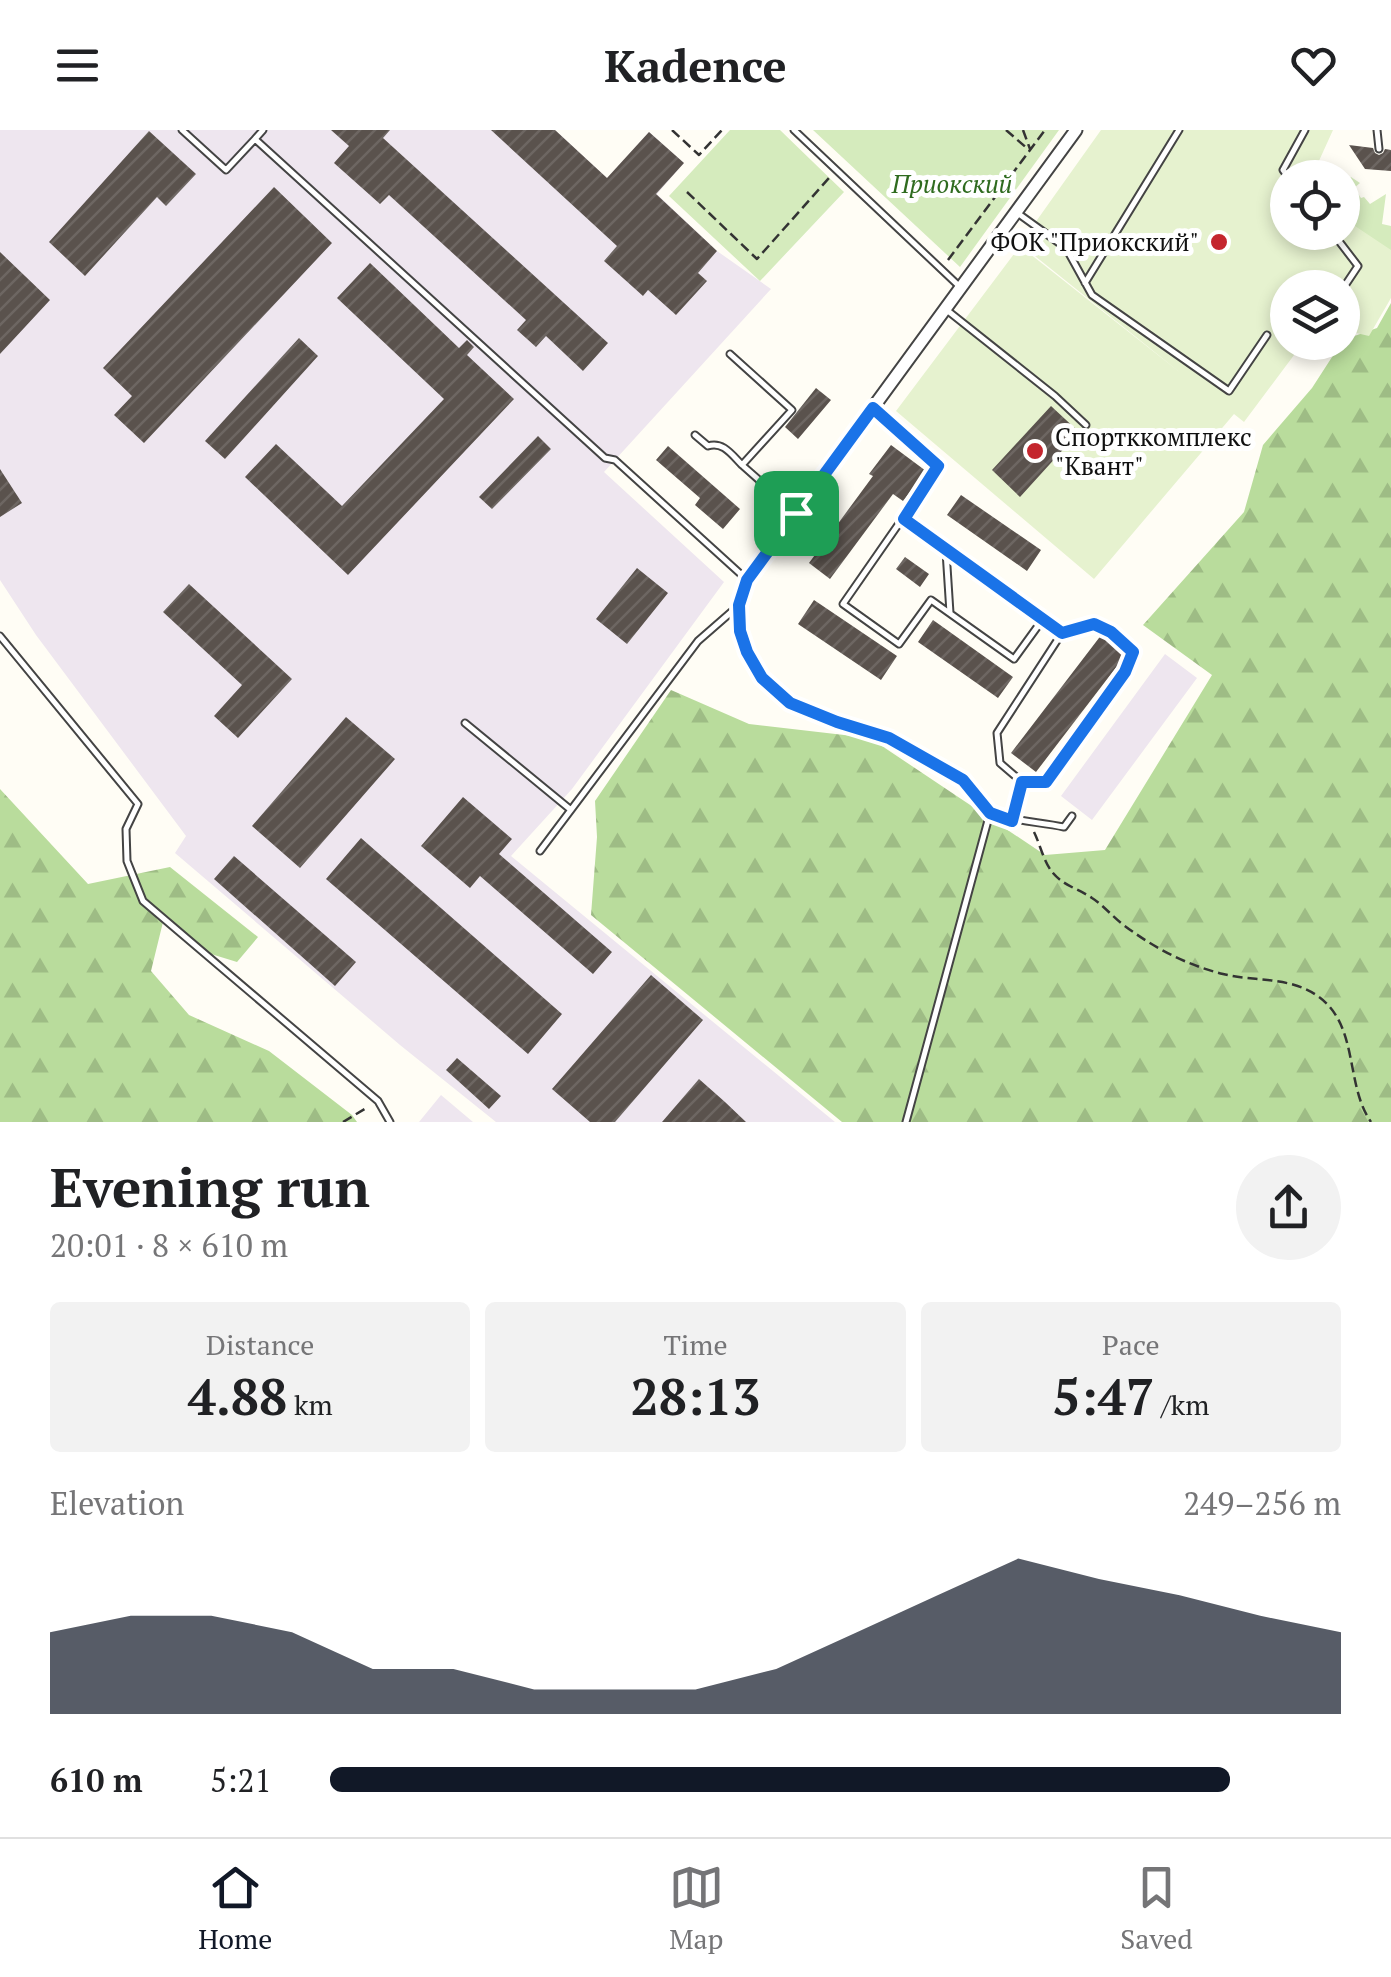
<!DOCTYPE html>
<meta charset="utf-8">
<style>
body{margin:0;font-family:"PT Serif",serif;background:#f2f2f2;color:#202124;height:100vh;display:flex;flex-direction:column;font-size:38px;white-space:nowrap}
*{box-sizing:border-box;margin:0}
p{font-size:32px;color:#757577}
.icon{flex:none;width:55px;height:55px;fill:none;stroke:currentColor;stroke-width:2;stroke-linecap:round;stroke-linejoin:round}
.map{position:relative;height:992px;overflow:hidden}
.panel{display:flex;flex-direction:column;background:#fff;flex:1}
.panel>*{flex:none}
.controls{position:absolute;left:1270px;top:30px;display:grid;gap:20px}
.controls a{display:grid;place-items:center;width:90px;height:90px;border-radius:50%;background:#fff;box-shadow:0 5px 15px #0003;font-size:50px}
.pin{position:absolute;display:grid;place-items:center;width:85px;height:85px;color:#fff;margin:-42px;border-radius:20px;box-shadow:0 5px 15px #0006}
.round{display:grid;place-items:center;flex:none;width:105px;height:105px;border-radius:52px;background:#f2f2f2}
.overview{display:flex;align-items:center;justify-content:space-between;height:170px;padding:0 50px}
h1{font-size:55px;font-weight:600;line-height:75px}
.metrics{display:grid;grid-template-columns:repeat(3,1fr);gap:15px;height:170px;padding:10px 50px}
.metrics div{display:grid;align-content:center;border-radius:10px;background:#f2f2f2;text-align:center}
.metrics b{font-size:50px;font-weight:600}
.metrics small{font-size:28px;font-weight:400}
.metrics p{font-size:28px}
.chart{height:280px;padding:20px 50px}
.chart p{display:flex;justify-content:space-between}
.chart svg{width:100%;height:180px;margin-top:10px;fill:#111827;opacity:.7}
ul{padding:0 50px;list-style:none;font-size:32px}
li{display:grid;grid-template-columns:160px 120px 1fr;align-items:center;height:75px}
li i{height:25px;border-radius:12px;background:#111827}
header{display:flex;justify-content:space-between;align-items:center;height:130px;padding:0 50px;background:#fff;font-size:45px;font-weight:600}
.dock{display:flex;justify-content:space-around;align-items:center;height:140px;border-top:2px solid #e0e0e0;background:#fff;font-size:28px;color:#757577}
.dock a{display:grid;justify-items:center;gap:5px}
.dock .selected{color:#111827}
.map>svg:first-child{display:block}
</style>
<header><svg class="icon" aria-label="menu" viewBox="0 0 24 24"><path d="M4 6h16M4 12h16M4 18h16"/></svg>Kadence<svg class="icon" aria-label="heart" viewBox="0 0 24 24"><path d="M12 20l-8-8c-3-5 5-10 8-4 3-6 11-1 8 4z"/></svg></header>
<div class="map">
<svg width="1391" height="992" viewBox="0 0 1391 992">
<defs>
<pattern id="forest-firs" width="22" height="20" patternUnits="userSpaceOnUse" patternTransform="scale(2.5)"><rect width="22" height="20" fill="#b9dc9c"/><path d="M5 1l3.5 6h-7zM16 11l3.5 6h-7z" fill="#9ebc85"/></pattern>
<pattern id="building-hatch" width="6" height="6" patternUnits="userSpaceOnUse" patternTransform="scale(2.5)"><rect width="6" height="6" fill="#5a524d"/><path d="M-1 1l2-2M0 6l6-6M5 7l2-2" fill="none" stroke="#6d6662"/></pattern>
</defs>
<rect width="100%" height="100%" fill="#fffdf5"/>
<path fill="#eee6ef" d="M 0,0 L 555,0 L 607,48 L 649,2 L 684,33 L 657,64 L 717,121 L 771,159 L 604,342 L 724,452 L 572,659 L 511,726 L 835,992 L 496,992 L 400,915 L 175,723 L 186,706 L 36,505 L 0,450 Z
M 1165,524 L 1197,548 L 1092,690 L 1061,666 Z
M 441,965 L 473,992 L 419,992 Z"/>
<path fill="#d5ebbd" d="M 730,0 L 780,0 L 844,62 L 760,151 L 669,66 Z
M 813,0 L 1059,0 L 960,137 Z
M 1351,47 L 1360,53 L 1354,58 L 1361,68 L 1364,67 L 1370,74 L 1386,64 L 1382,94 L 1391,96 L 1391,121 L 1343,100 L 1343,52 Z"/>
<path fill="url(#forest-firs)" d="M 1391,173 L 1391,992 L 842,992 L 591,785 L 597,707 L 595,671 L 671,560 L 749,594 L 870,608 L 1045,725 L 1105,720 L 1212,545 L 1143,495 L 1244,382 L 1263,315 L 1312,258 L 1343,210 L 1377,198 Z
M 0,659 L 88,754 L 170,737 L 258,807 L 237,832 L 211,824 L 163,792 L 151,841 L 189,885 L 269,921 L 352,985 L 357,992 L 0,992 Z"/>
<path fill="#e6f2cf" d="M 1101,0 L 1333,0 L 1318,33 L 1326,47 L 1288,48 L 1288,102 L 1342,102 L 1343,79 L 1349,92 L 1391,120 L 1391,168 L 1369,206 L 1343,200 L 1342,158 L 1288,158 L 1288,212 L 1303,213 L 1244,292 L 1234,284 L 1094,449 L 896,281 L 1020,116 L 1182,244 L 1020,114 Z"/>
<path fill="url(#building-hatch)" d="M 331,0 L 390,0 L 383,8 L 608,213 L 583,241 L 546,206 L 536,217 L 517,200 L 526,190 L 389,65 L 380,74 L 334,33 L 349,16 Z
M 491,0 L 555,0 L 607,48 L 649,2 L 684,33 L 656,64 L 717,121 L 698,143 L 707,151 L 676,185 L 648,160 L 643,166 L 604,131 L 617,116 Z
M 149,1 L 196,44 L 166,76 L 157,67 L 85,146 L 49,112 Z
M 1349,15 L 1373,18 L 1375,23 L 1379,25 L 1383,23 L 1385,19 L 1391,20 L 1391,41 L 1365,39 Z
M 274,57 L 332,113 L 144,313 L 114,285 L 132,266 L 103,238 Z
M 0,122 L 50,170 L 0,224 Z
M 370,133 L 459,218 L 467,210 L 474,217 L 467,225 L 514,269 L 348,445 L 245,347 L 276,314 L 342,376 L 444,269 L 337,168 Z
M 299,208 L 318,226 L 225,329 L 205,311 Z
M 816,258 L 831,270 L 798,309 L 785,297 Z
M 1051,276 L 1079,302 L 1020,367 L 992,340 Z
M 538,306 L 551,319 L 492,379 L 479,367 Z
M 891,315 L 926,341 L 903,371 L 893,364 L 830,449 L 809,433 L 873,346 L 869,344 Z
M 668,316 L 740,379 L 723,399 L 695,375 L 700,368 L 656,330 Z
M 0,339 L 22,373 L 0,387 Z
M 961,365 L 1041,420 L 1027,441 L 947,385 Z
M 905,427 L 929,444 L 920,457 L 896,439 Z
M 637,438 L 668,463 L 627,514 L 596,489 Z
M 189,454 L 292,549 L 238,608 L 214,586 L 242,555 L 163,482 Z
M 814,470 L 897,526 L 881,550 L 798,494 Z
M 933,490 L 1013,547 L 998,568 L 918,512 Z
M 1102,504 L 1126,524 L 1124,527 L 1036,642 L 1011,623 Z
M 346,587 L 395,629 L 300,738 L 252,696 Z
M 463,667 L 512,709 L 499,724 L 612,822 L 593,844 L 480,746 L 470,758 L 421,716 Z
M 361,708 L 562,884 L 528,924 L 326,749 Z
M 234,726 L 356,832 L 335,856 L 214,749 Z
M 651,845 L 703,890 L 615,992 L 590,992 L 552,959 Z
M 457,928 L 501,966 L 489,979 L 446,940 Z
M 699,949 L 725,972 L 746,992 L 662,992 Z"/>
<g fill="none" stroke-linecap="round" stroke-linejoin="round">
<g stroke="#444" stroke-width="9">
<path id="lane" d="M 182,0 L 226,40 L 255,9 L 605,328 L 615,330 L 745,448
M 794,0 L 959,156
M 1377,0 L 1379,19
M 255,9 L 263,0
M 1289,48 L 1283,40 L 1305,0
M 1016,82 L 1066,118 L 1092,165 L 1229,261 L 1267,205
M 1332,102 L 1358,136 L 1342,160
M 1085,153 L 1179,0
M 948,181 L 1055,266 L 1086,295
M 730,224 L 792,280 L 742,335 L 794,381
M 873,279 L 939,336 L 843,474 L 899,514 L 931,470 L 1014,529 L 1043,489 L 904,389
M 695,305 L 708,316 C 723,311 732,325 742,335
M 946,421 L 950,483
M 1043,489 L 1062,503 L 997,603 L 1000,633 L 1022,652 L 1046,653 L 1125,541 L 1133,522 L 1111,501 L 1094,494 L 1062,503
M 0,506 L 138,674 L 126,699 L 127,731 L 143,771 L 378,971 L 390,992
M 465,593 L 571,680
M 540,721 L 698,511 L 737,477
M 906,992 L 990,683 C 1014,691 1039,692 1064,697 L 1072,686"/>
</g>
<g stroke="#444" stroke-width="15">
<path id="street" d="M 990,683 L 963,651 L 889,608 L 837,592 L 790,573 L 762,547 L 747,522 L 740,501 L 739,475 L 747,450 L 1076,0"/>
</g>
<path stroke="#333" stroke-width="2.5" stroke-dasharray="10 5" stroke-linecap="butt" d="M 672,0 L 699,25 L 722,0
M 1006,0 L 1029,20
M 1023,0 L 1030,19
M 687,62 L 757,129 L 829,48
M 948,130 L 1045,0
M 1015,679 L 1019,663
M 1034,702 C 1040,714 1044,733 1053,743 C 1064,756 1079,759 1092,768 C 1103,775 1111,785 1121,793 C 1152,817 1186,835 1223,844 C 1255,852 1291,846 1319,867 C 1359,896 1345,955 1371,992
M 343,992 L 368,977"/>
<use href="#lane" stroke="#fff" stroke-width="5"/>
<use href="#street" stroke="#fff" stroke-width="11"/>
</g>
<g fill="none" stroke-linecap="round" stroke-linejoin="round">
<g stroke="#fff" stroke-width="20">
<path id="route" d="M 873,278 L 938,336 L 904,389 L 1062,503 L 1094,494 L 1111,502 L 1133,522 L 1125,542 L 1046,652 L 1022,652 L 1012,691 L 990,683 L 963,650 L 889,608 L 837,592 L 790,573 L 762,548 L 747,522 L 740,501 L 739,475 L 747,450 Z"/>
</g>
<use href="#route" stroke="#1a73e8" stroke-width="12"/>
</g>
<g fill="#c4262e" stroke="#fff" stroke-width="4">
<circle cx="1219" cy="112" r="10"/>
<circle cx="1035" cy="321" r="10"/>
</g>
<g text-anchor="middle" stroke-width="10" stroke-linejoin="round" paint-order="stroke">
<g font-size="25" font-style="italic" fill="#2f6b1f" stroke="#fff">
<text x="952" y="63">Приокский</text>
</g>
<g font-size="25" fill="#111" stroke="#fff" text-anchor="end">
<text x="1199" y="121">ФОК "Приокский"</text>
<text x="1055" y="316" text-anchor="start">Спортккомплекс<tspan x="1055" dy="29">"Квант"</tspan></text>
</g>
</g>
</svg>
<div class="controls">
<a><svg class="icon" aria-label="locate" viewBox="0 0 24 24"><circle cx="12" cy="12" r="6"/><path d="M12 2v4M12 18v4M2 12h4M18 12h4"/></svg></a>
<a><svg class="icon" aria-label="layers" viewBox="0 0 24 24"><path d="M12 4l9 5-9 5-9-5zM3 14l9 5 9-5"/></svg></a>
</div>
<div class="pin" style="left:796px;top:383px;background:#1e9e55"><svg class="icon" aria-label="arrive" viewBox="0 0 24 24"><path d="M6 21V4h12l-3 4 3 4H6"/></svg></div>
</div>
<section class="panel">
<div class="overview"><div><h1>Evening run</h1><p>20:01 · 8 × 610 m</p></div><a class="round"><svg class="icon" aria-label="share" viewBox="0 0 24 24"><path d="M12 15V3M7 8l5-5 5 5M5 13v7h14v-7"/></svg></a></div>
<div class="metrics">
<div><p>Distance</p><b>4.88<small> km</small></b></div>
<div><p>Time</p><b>28:13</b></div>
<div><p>Pace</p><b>5:47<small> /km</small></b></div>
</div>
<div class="chart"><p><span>Elevation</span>249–256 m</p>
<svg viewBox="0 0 160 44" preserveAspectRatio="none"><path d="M0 44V24L10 20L20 20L30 24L40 33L50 33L60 38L70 38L80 38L90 33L100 24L110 15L120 6L130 11L140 15L150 20L160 24V44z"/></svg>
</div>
<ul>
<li><b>610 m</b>5:21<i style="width:89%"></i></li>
</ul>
</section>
<nav class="dock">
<a class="selected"><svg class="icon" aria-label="home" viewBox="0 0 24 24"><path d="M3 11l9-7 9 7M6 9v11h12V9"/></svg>Home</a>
<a><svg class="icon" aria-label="map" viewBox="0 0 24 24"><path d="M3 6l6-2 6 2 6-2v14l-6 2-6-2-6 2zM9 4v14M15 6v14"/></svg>Map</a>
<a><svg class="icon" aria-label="saved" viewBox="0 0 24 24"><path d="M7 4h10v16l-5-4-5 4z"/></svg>Saved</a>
</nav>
